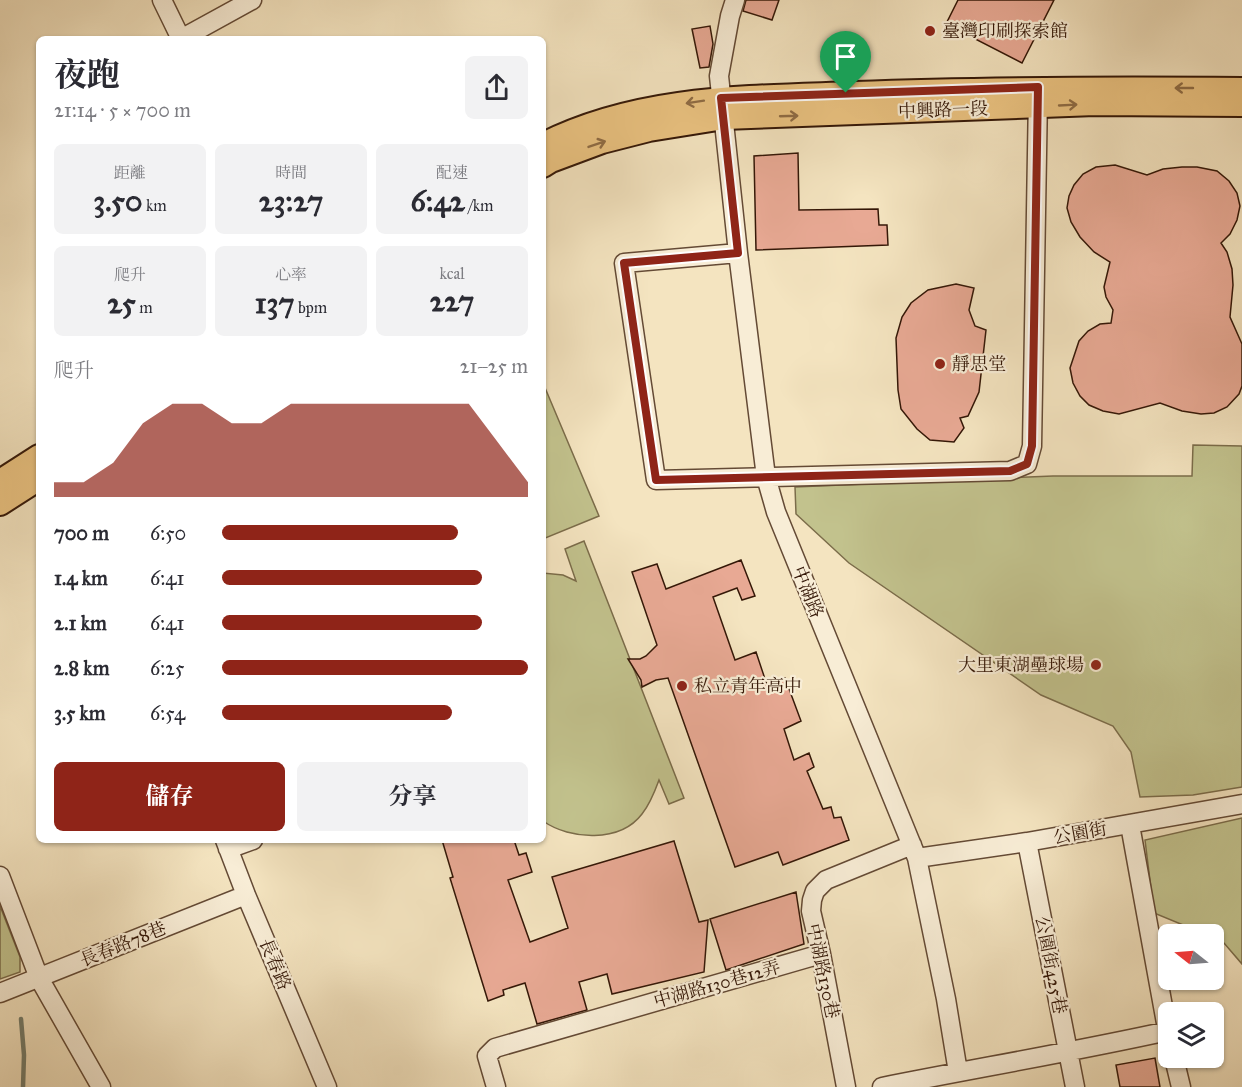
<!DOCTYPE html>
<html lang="zh-TW">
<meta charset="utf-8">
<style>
body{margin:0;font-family:"IM FELL Great Primer","Noto Serif TC",serif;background:#f2f2f3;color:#2b2b33;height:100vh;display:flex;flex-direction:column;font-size:22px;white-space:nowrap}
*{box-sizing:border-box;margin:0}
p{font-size:20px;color:#7c7c81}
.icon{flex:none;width:33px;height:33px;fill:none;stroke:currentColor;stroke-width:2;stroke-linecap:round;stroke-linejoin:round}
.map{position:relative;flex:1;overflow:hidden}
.side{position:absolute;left:36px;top:36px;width:510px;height:807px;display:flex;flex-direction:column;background:#fff;border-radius:9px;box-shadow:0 2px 4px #0004}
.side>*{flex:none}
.needle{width:39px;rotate:287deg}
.buttons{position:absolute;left:1158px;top:924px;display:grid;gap:12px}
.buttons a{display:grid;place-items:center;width:66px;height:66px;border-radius:9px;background:#fff;box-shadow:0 2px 4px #0004;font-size:30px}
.pin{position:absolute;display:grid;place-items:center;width:51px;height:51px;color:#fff;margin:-62px -26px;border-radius:50% 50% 50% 0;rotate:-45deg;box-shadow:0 0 6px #0007}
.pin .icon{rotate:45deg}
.round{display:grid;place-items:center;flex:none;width:63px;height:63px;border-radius:9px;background:#f2f2f3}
.head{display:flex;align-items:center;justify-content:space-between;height:102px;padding:0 18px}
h1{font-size:33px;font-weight:700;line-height:45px}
.metrics{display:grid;grid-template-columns:repeat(3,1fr);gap:9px;height:102px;padding:6px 18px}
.metrics div{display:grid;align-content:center;border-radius:9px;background:#f2f2f3;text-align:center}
.metrics b{font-size:30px;font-weight:700}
.metrics small{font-size:16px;font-weight:400}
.metrics p{font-size:16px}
.chart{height:168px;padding:12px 18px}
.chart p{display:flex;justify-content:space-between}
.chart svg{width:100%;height:108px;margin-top:6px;fill:#8f2418;opacity:.7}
.action{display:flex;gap:12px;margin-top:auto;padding:12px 18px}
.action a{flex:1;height:69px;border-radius:9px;background:#8f2418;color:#fff;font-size:24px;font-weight:700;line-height:69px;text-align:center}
.action a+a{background:#f2f2f3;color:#2b2b33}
ul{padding:0 18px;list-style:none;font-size:20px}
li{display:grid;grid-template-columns:96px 72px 1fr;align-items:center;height:45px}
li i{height:15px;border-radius:8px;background:#8f2418}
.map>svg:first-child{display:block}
</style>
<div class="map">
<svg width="1242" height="1087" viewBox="0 0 1242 1087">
<rect width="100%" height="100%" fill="#f4e4c0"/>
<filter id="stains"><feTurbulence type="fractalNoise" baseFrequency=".00333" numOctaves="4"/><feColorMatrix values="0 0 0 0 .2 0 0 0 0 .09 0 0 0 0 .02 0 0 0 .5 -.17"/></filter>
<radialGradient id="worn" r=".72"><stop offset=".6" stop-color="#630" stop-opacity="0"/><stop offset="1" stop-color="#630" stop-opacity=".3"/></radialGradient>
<path fill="#c2c28d" stroke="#7b6c4a" stroke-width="1.5" d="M 543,383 L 599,516 L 543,539 Z
M 1193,445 L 1242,446 L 1242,787 L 1193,795 L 1140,797 L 1131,752 L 1113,726 L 1041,695 L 849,563 L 796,514 L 795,487 L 1053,476 L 1192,476 Z
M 584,541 L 684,798 L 669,804 L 659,780 C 655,791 650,804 642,814 C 620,843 570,840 543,821 L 543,573 L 563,575 L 576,581 L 565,549 Z
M 1242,818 L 1242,964 L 1224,943 L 1214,938 L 1214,934 L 1205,934 L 1154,913 L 1145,840 Z
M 0,906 L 20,957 L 20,972 L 0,979 Z"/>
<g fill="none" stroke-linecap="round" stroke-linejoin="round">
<path stroke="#737c6b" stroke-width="4.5" d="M 21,1019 L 24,1055 L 23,1087"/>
</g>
<path fill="#e8a994" stroke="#341707" stroke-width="1.5" d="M 746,0 L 779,0 L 772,20 L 743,11 Z
M 958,0 L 1054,0 L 1022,63 L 946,24 Z
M 710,26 L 713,44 L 709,67 L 700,68 L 692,29 Z
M 798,153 L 799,210 L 878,209 L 879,225 L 887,225 L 888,245 L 756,250 L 754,156 Z
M 1115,165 L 1147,175 L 1163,169 L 1182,167 L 1197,167 L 1217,171 L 1229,181 L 1237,193 L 1240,206 L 1237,220 L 1230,234 L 1221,243 L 1227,252 L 1232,269 L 1233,285 L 1230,317 L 1242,344 L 1242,386 L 1239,394 L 1227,407 L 1214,413 L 1201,414 L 1182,411 L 1160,403 L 1119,414 L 1103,411 L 1089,405 L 1080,396 L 1073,383 L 1070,368 L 1079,341 L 1088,331 L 1100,324 L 1111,323 L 1113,310 L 1106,297 L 1104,287 L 1110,262 L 1094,252 L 1080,237 L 1071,222 L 1067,208 L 1069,196 L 1074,185 L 1083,174 L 1096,167 Z
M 956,284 L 974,288 L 969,310 L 975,326 L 986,330 L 979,392 L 968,416 L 960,418 L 964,428 L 954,442 L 930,440 L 917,429 L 901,409 L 898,390 L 896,338 L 902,317 L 911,303 L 928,290 Z
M 741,560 L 755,596 L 742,600 L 737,588 L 713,597 L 735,660 L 756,652 L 767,685 L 785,678 L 801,721 L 784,729 L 794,760 L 809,753 L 814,767 L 807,771 L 823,809 L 831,807 L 834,818 L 841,817 L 849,840 L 783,865 L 778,852 L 735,867 L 668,678 L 656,680 L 642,687 L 641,680 L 628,659 L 640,659 L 646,656 L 657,645 L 632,572 L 657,564 L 666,589 Z
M 442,840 L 514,840 L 519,855 L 526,853 L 532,872 L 508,880 L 530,942 L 568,928 L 552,877 L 674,841 L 699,922 L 708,920 L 704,972 L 612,994 L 607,974 L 579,982 L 587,1010 L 537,1024 L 525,983 L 503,990 L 504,995 L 488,1001 L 450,878 L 453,877 Z
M 796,892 L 804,944 L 726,970 L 710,919 Z
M 1155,1058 L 1160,1087 L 1120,1087 L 1116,1065 Z"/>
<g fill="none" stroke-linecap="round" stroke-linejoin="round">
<g stroke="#644a35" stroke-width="21">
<path id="minor" d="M 162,0 L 181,39
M 735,0 L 730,16 L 719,76 L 738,253 L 766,477 L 776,512 L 917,858 L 946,999 L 958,1072
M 181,39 L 252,0
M 738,253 L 624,263 L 656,480 L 1010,471 L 1027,464 L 1032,446 L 1038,95
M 1130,825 L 1168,1034
M 225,840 L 246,895 L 327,1087
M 1027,842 L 1075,1087
M 228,849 L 253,840
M 917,858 L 1027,842 L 1242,804
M 0,876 L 39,978 L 101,1087
M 0,993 L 246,895
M 1174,1058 L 1181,1087
M 496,1087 L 487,1056 L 495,1048 L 821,954
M 846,1087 L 821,954 L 811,911 L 812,900 L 815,891 L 826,880 L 912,845
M 882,1087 C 977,1068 1073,1052 1168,1031"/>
</g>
<g stroke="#341707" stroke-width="26">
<path id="major" d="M 543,144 C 640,95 749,97 855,93 C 984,88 1113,88 1242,89
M 543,166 L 551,161 L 602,142 L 649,130 L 724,118 L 1095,104 L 1242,105
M 0,481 L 39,456
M 0,504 L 39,479"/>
</g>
<use href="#minor" stroke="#f8edd6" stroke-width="18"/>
<use href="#major" stroke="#eac280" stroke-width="22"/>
</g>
<defs><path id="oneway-shaft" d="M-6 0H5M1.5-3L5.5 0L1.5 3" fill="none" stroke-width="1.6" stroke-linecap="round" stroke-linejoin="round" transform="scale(1.5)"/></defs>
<g stroke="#8f6c44">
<use href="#oneway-shaft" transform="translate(1184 88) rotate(-180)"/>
<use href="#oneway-shaft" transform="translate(695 102) rotate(171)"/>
<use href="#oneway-shaft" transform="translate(1068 105) rotate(-3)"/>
<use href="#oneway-shaft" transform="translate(789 116) rotate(-2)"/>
<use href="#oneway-shaft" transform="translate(597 144) rotate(-19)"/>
</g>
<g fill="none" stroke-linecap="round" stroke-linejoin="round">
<g stroke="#fff" stroke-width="12">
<path id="route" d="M 1038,87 L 1032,446 L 1027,464 L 1010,471 L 656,480 L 624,263 L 738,253 L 721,98 Z"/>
</g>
<use href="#route" stroke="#8f2418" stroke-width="8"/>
</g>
<g fill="#8f2418" stroke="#f8edd6" stroke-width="2">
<circle cx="930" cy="31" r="6"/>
<circle cx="940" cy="364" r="6"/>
<circle cx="1096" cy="665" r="6"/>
<circle cx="682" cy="686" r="6"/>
</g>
<g text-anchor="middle" stroke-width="4.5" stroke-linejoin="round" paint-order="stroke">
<g font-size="18" fill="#341707" stroke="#f8edd6" text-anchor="start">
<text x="942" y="37">臺灣印刷探索館</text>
<text x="952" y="370">靜思堂</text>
<text x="1084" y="671" text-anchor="end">大里東湖壘球場</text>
<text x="694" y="692">私立青年高中</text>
</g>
<g font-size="18" fill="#341707" stroke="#f8edd6">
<text transform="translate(943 110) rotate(-2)" y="6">中興路一段</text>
<text transform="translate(808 592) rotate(68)" y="6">中湖路</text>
<text transform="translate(1080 833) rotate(-10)" y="6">公園街</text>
<text transform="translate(123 944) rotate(-22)" y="6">長春路78巷</text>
<text transform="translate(275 964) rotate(67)" y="6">長春路</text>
<text transform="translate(1051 965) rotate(79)" y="6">公園街425巷</text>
<text transform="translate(823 971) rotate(78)" y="6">中湖路130巷</text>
<text transform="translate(717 984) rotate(-16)" y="6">中湖路130巷12弄</text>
</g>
</g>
<rect width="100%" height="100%" filter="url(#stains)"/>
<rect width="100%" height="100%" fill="url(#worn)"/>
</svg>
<div class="buttons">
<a><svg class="needle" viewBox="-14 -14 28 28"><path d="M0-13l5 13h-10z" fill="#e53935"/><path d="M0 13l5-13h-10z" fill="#7c7c81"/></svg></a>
<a><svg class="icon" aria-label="layers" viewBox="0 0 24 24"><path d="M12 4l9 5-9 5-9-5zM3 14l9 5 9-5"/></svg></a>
</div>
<div class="pin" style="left:846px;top:93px;background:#1e9e55"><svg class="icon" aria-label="arrive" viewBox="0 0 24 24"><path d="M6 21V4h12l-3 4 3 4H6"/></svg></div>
<section class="side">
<div class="head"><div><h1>夜跑</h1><p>21:14 · 5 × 700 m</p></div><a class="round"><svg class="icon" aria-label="share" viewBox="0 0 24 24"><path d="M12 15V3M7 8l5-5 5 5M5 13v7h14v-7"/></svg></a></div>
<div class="metrics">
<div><p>距離</p><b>3.50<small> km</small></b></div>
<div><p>時間</p><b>23:27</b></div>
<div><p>配速</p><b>6:42<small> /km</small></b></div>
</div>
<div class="metrics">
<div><p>爬升</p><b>25<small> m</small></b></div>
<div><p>心率</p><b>137<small> bpm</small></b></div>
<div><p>kcal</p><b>227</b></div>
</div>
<div class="chart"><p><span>爬升</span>21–25 m</p>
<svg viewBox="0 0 160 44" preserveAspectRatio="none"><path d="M0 44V38L10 38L20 30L30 14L40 6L50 6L60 14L70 14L80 6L90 6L100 6L110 6L120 6L130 6L140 6L150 22L160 38V44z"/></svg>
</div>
<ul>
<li><b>700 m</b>6:50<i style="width:77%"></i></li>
<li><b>1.4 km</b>6:41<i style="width:85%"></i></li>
<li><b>2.1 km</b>6:41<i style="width:85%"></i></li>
<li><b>2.8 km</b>6:25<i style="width:100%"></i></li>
<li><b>3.5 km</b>6:54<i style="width:75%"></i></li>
</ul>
<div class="action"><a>儲存</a><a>分享</a></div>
</section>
</div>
